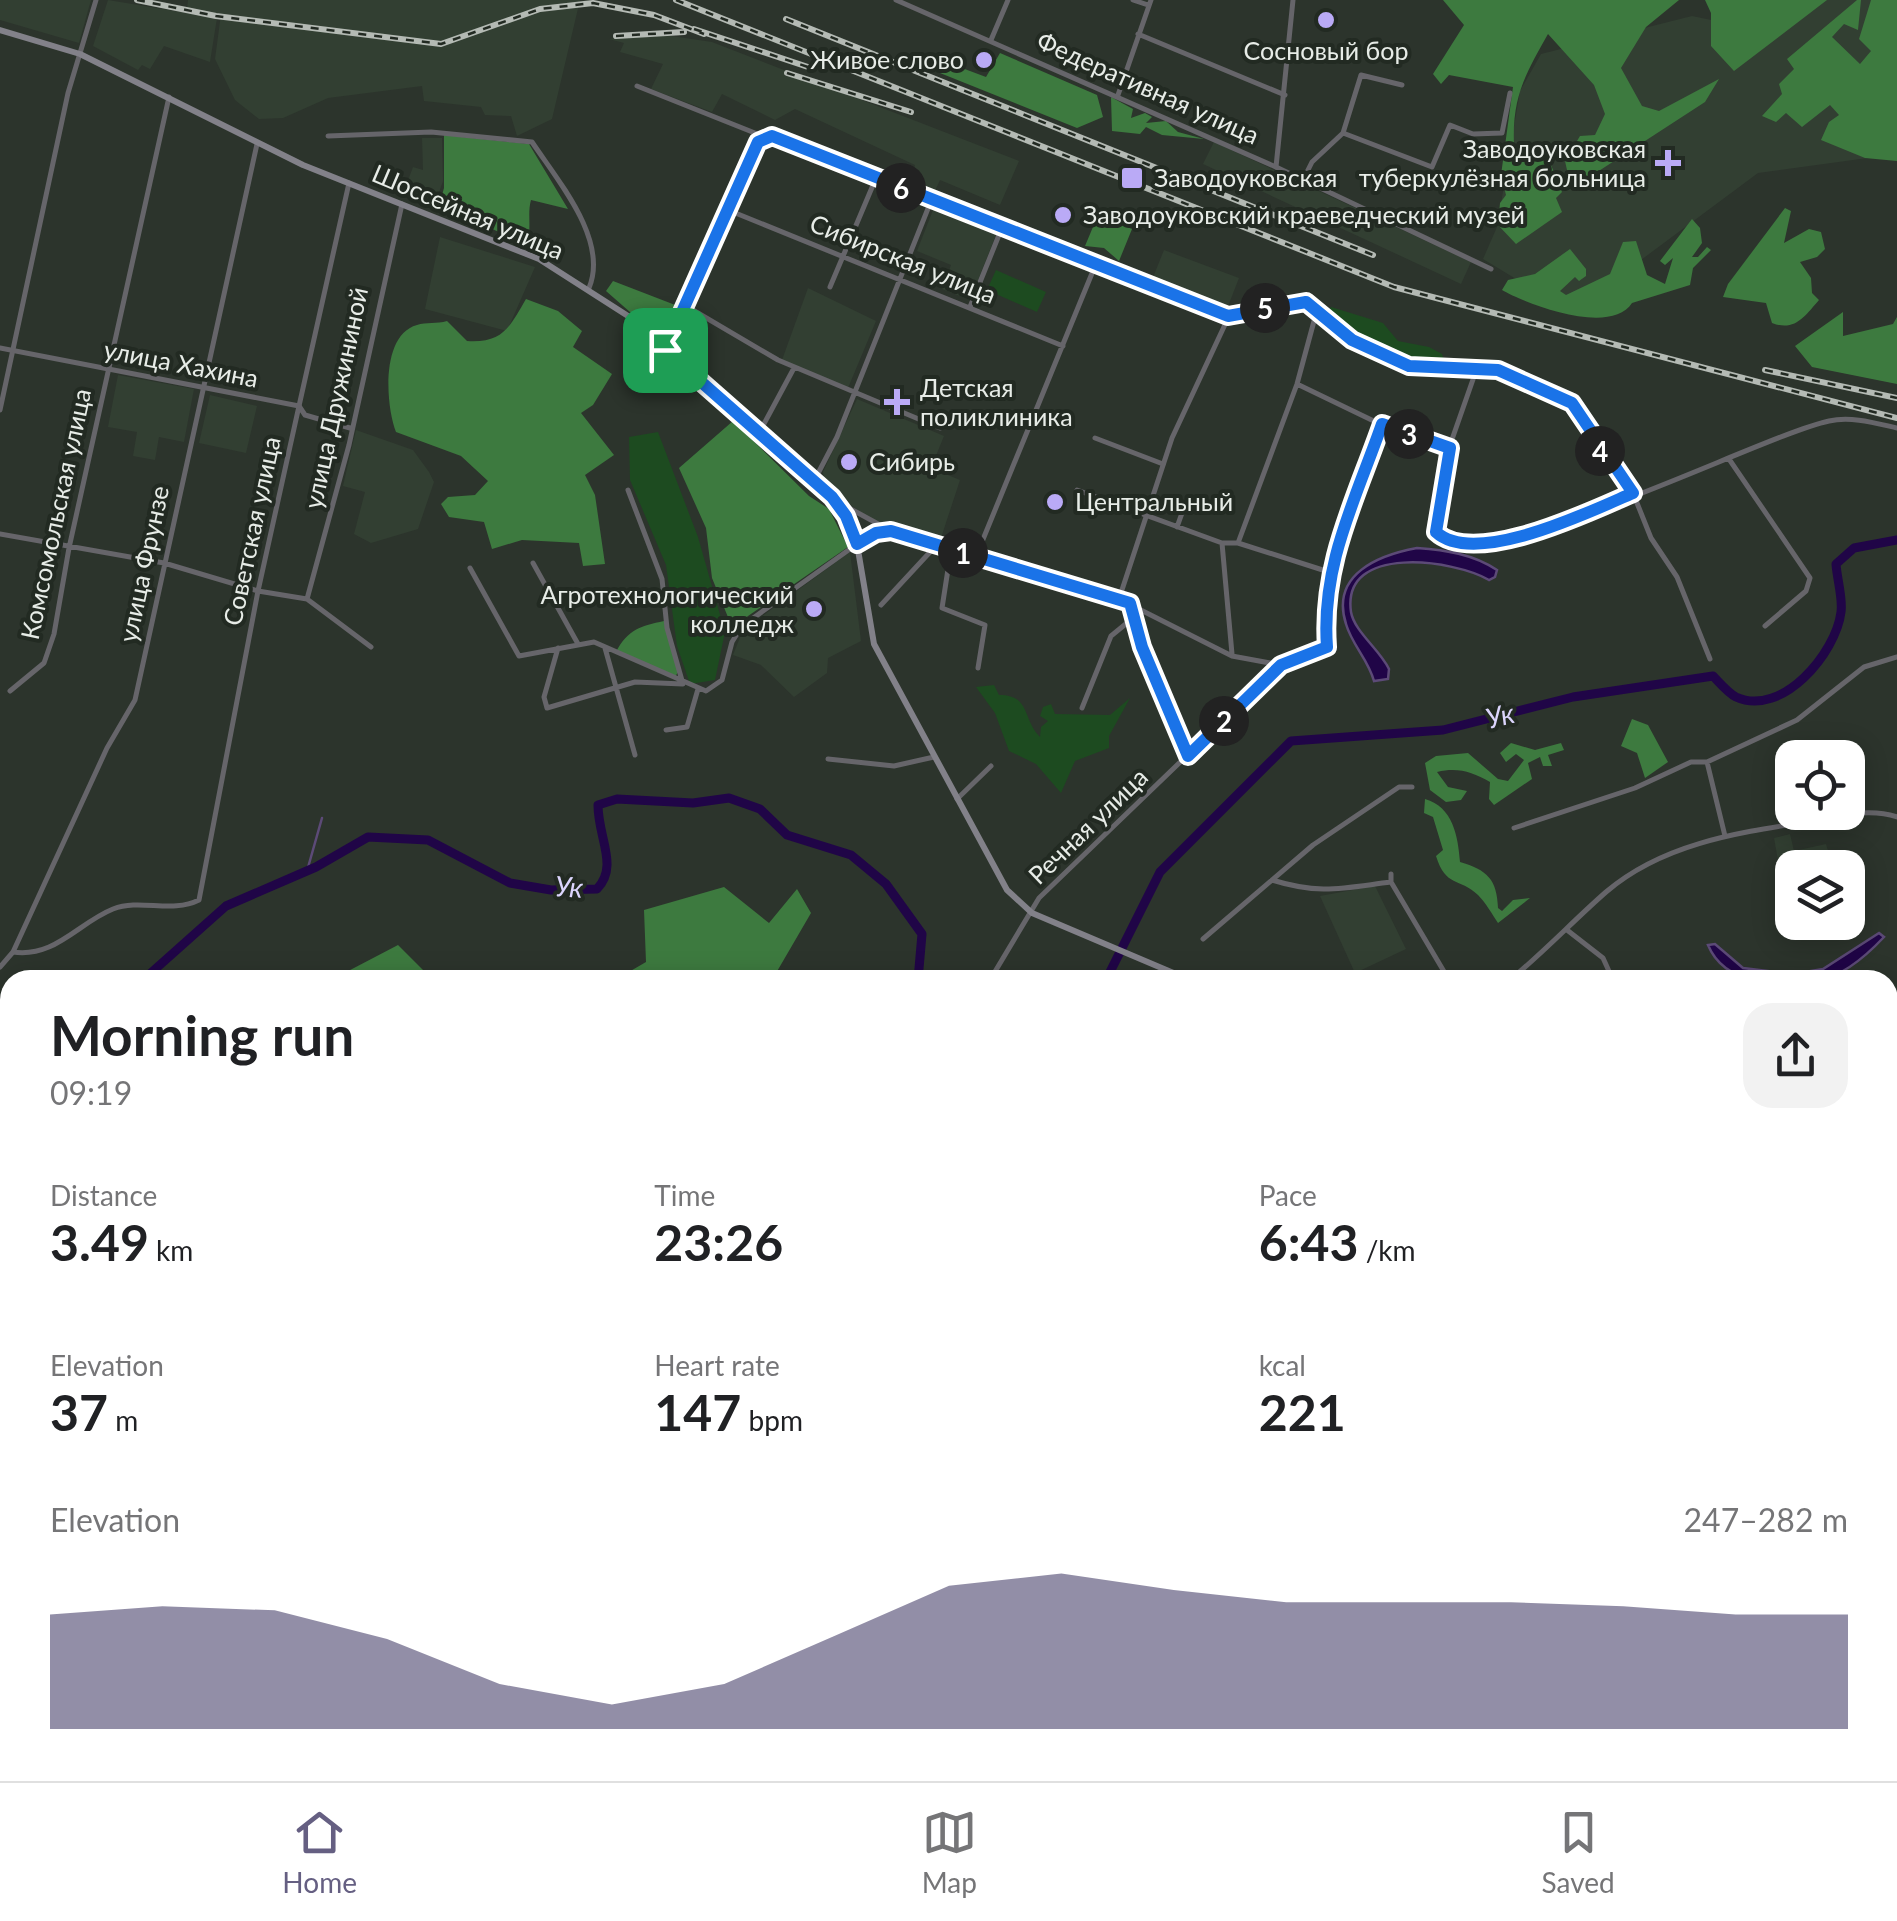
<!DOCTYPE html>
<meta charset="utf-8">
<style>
body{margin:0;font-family:Lato,sans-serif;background:#f2f2f2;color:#202124;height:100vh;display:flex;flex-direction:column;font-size:38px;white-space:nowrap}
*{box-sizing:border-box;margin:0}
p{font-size:32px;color:#757577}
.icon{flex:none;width:55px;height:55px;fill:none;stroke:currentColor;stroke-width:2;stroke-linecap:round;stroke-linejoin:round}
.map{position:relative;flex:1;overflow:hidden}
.drawer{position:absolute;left:0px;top:970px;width:1898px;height:812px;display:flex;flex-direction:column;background:#fff;border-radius:30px 30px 0 0;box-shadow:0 5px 25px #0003}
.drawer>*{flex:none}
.buttons{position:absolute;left:1775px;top:740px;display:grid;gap:20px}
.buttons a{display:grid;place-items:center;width:90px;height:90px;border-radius:20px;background:#fff;box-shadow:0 5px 25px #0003;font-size:50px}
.pin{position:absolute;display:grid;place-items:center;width:85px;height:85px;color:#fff;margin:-42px;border-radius:20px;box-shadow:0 5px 15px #0006}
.km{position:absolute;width:50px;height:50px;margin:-25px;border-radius:50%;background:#222;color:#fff;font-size:28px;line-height:50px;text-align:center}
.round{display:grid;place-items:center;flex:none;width:105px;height:105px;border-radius:30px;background:#f2f2f2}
.headline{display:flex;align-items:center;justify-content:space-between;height:170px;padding:0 50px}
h1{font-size:55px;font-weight:700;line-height:75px}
.figures{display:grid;grid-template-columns:repeat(3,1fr);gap:15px;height:170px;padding:10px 50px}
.figures div{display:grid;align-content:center}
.figures b{font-size:50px;font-weight:700}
.figures small{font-size:28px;font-weight:400}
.figures p{font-size:28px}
.chart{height:280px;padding:20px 50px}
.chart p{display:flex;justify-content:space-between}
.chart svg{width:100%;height:180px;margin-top:10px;fill:#655f82;opacity:.7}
.tab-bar{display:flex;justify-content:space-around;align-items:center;height:140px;border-top:2px solid #e0e0e0;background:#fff;font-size:28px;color:#757577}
.tab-bar a{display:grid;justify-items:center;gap:5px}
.tab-bar .on{color:#655f82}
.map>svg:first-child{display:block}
</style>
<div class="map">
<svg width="1897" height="1781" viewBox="0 0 1897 1781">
<rect width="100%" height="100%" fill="#2c342c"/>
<path fill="#323f32" d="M 0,0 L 91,0 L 79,43 L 0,20 Z
M 108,0 L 217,18 L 210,62 L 164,46 L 150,69 L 142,65 L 138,70 L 93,46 Z
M 188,0 L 580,0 L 552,119 L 517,136 L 511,116 L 485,115 L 481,107 L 424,101 L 422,86 L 328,98 L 283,118 L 259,119 L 235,100 L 215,59 L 221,14 L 187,9 Z
M 1818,0 L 1897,0 L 1897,154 L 1758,173 L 1571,312 L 1483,259 L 1497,227 L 1520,91 L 1541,54 L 1692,16 L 1774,33 Z
M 658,34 L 712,42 L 1019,161 L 1000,205 L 940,180 L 934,193 L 909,182 L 915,165 L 795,109 L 775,120 L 722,94 L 712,112 L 651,89 L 663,64 L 620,52 L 624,43 L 609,39 Z
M 422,138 L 442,138 L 443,181 L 435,204 L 404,191 L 413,167 L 423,170 Z
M 1214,142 L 1471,262 L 1461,284 L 1203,164 Z
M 933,210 L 996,235 L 970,300 L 942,289 L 951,265 L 917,251 Z
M 440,237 L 535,267 L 507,331 L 425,309 Z
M 1164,250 L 1239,278 L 1227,309 L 1152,280 Z
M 808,288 L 876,321 L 848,388 L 782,360 Z
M 118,375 L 194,389 L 184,442 L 159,437 L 155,460 L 133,456 L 137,432 L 108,427 Z
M 210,395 L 257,406 L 246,453 L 199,443 Z
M 857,399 L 944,436 L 931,468 L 960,480 L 940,541 L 868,518 L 825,486 L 823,472 Z
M 356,430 L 413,450 L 429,472 L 434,482 L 418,529 L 371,543 L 354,534 L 365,492 L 343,486 Z
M 850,552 L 861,641 L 828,658 L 827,673 L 794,697 L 761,665 L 733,655 L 743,630 Z
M 1790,834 L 1794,851 L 1826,844 L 1833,867 L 1792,868 L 1792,922 L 1832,925 L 1791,933 L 1774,838 Z
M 1375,886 L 1406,949 L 1355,973 L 1320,896 Z
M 1183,1773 L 1340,1773 L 1343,1781 L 1184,1781 Z"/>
<path fill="#1d4b20" d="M 996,270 L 1046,292 L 1037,312 L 987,290 Z
M 1331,307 L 1383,323 L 1398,341 L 1429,347 L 1442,354 L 1446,366 C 1400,365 1363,342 1327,314 Z
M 658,432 L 698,537 L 725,632 L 715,680 L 690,684 L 677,646 L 666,565 L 630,480 L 629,437 Z
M 994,685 L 999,695 C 1031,695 1022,719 1040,737 L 1041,727 L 1048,721 L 1040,716 L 1043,707 L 1051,704 L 1055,714 L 1110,715 L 1130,698 L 1109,736 L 1109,748 L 1075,761 L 1061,793 L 1036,764 L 1009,751 L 995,713 L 976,687 Z
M 10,1756 L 10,1772 L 222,1772 L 245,1781 L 0,1781 L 0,1767 Z"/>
<path fill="#3d7a3f" d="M 1443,0 L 1679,0 L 1646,27 L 1621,68 L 1642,106 L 1659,111 L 1719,79 L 1705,102 L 1588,178 L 1569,179 L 1565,161 L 1580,136 L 1595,135 L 1605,114 L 1594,85 L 1548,34 C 1525,75 1512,97 1514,145 L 1551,165 L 1562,192 L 1556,198 L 1562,212 L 1516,244 L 1498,225 L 1500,203 L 1506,195 L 1501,175 L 1513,87 L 1449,75 L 1441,84 L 1433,74 L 1464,25 Z
M 1705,0 L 1827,0 L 1734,71 L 1711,46 L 1711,13 Z
M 1857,0 L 1861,0 L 1858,30 L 1844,24 L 1832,37 L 1860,64 L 1871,51 L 1859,39 L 1871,0 L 1897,0 L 1897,161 L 1865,158 L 1821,140 L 1829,122 L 1839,115 L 1830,105 L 1802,127 L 1786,113 L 1776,122 L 1762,116 L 1782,94 L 1779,84 L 1794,69 L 1787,59 Z
M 1000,53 L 1097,95 L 1103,117 L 1077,128 L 935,71 L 962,68 L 986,77 Z
M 1111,97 L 1133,109 L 1131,118 L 1145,113 L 1152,117 L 1146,123 L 1166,121 L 1178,132 L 1204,139 L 1162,135 L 1146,127 L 1140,134 L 1112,131 Z
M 444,135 L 529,144 L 568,209 L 531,200 C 527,214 532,227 527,244 L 439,206 L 444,188 Z
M 1785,208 L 1791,211 L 1784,243 L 1809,229 L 1821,232 L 1825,249 L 1817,257 L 1800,262 L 1811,278 L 1812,293 L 1819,300 C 1805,316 1795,332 1772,323 L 1766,303 L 1723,297 L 1728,284 Z
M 1098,215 L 1132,229 L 1119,261 L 1104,248 L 1085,246 Z
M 1692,219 L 1700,228 L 1702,243 L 1692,257 L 1698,257 L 1707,247 L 1711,250 L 1693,268 L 1690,285 L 1632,303 C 1611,336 1528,305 1502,290 L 1508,280 L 1535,274 L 1570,249 L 1586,269 L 1586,276 L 1579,281 L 1575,277 L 1560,291 L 1566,295 L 1610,274 L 1623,242 L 1636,241 L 1647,275 L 1665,284 L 1673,258 L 1665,265 L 1660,261 Z
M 613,281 L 683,308 L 671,332 L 664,337 L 655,334 L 606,291 Z
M 526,299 L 558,311 L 582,331 L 573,347 L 612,374 L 593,405 L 581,413 L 614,455 L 585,475 L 595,495 L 605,564 L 583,566 L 579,543 L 522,540 L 492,549 L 484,522 L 449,517 L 441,504 L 448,497 L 475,495 L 488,481 L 461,456 L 396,432 C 386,407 380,335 417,325 C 426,322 437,324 447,321 L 467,341 C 503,343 509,328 526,299 Z
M 1843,312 L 1843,336 L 1893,324 L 1897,317 L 1897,384 L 1812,367 L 1795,346 Z
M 733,421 L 809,496 L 829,509 L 848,547 L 732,627 L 712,578 L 706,528 L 679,468 Z
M 664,621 L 678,672 L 675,677 L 616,652 C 628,629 641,626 664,621 Z
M 1632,719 L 1648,725 L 1668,762 L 1645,778 L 1637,753 L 1621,746 Z
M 1511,743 L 1535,750 L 1561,743 L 1564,750 L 1548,755 L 1552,766 L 1543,766 L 1540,757 L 1528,763 L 1532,779 L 1494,805 L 1489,799 L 1490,782 C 1472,772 1458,767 1437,772 L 1448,787 L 1467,791 L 1461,800 L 1446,802 L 1430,790 L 1425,763 L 1436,756 L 1468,753 L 1498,779 L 1508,781 L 1524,760 L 1516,754 L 1506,762 L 1500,753 Z
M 1425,799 C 1453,807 1458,836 1460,862 C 1487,870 1497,879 1498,908 L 1502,911 L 1513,900 L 1530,898 L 1498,923 C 1492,914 1486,903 1478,895 C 1459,877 1446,888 1436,856 L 1443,850 L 1433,817 L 1424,813 Z
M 724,887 L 769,923 L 797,889 L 811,913 L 772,980 L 615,980 L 646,962 L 644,910 Z
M 398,945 L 433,980 L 330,980 L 331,980 Z
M 10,1089 L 10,1268 L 0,1262 L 0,1099 Z
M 0,1277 L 10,1282 L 10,1627 L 0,1623 Z"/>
<path fill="#200547" stroke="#5c4a77" stroke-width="2.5" d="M 1417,548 C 1445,550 1473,554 1497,570 L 1495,577 L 1489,580 C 1455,560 1341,543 1351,612 C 1354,631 1380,650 1389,669 L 1388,679 L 1374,681 C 1368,659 1352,645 1346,624 C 1330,574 1379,555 1417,548 Z
M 1879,933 L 1884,937 C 1868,954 1843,976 1819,980 C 1779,987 1725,986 1708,945 L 1715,944 L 1743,968 L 1793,974 L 1823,969 Z"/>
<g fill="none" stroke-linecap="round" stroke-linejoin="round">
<path stroke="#5c4a77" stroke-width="2.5" d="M 307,871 L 322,818"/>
<path stroke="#200547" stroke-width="9" d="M 143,980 L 226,906 L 316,867 L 368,837 L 428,840 L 510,883 L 551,890 L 597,889 C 619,866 598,838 598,805 L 617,799 L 693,803 L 729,798 L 760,809 L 787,835 L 851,855 L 886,884 L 922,934 L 918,980
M 1106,980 L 1160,872 L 1291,741 L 1443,730 L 1573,697 L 1713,676 C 1719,682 1728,693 1736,697 C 1782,718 1836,653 1841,612 C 1843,598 1837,579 1836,564 L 1854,548 L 1897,540
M 0,1030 L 10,1037"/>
<path stroke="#66656a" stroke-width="5" d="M 1133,0 L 1148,5
M 1138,34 L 1285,95
M 991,40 L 1008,0
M 637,86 L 765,137
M 1118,95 L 1151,0
M 1343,133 L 1361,75 L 1402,85
M 328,136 L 431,132 L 532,142 C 558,181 609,240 589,288
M 1276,167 L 1491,269
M 1303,180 L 1312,162 L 1343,133 L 1432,167 L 1450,125 L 1473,134 L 1502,133 L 1510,93
M 728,210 L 1063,346
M 830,287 L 876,178
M 686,306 L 778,360 L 940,428
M 970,307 L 1001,230
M 1229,316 L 1306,302 L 1352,340 L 1409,366 L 1498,370 L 1572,403 L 1633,493 L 1651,538 L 1677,577 L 1710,659
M 1477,368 L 1449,448 L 1436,532 C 1485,579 1759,436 1829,421 C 1851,416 1875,423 1897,428
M 1297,384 L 1382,425 L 1449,448
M 0,410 L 68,93 L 96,0
M 759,433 L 794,368
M 1095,438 L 1163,464
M 1729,459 L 1810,578 L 1806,591 L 1765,626
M 814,481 L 837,437 L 931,201
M 1077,490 L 1222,543 L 1238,543 L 1329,572
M 1177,527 L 1186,502
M 0,534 L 164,563 L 258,591 L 307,599 L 371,647
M 1222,543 L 1232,654
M 1238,543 L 1297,384 L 1317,310
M 951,550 L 942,608 L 985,625 L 978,668
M 977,554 L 1095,266
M 533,563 L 578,644
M 470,568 L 519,656 L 594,642 L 706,691 L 722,680 L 732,642 L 742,626 L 857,544
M 307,599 L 349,445 L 402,204
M 1119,599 L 1232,656 L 1281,665
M 1131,603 L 1141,647 L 1189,756
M 881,605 L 931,551 L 943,548
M 558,648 L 544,697 L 547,708 L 635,682 L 683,684 L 667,628 L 662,579 L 628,490
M 605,648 L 635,755
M 10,691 L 44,663 L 54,634 L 69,548 L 169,97
M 1082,708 L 1111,636 L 1133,618
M 666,730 L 687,727 L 698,689
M 828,759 L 894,766 L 934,757
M 1707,762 L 1725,836
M 957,799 L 991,766
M 1514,828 L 1635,788 L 1691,762 L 1707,762 L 1797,720 L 1864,667 L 1897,657
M 1391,874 L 1391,882 L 1449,980
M 1272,880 C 1320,895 1343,888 1391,882
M 1567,930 L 1603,958 L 1613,980
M 1203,939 L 1313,845 L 1399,787 L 1412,787
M 13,952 C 55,958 78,923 113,909 C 141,898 171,914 199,900 L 258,591 L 299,406 L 305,415 L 350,428
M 0,967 L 13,952 L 107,748 L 135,700 L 257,144
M 990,980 L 1039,898 L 1281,665 L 1327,647 L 1325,591 L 1329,572 L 1382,425
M 1891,997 L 1897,1042
M 1888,1326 L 1897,1324
M 1888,1445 L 1897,1442
M 1888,1594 L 1897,1592
M 109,1772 L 131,1781
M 1394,1772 L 1399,1781
M 1470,1772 L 1475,1781
M 1580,1772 L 1585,1781
M 1693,1772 L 1696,1781
M 60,1781 L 62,1772"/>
<path stroke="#66656a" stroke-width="5" d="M 896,0 L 1276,167 L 1293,0
M 0,348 L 299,406 L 349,183
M 665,349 L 758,142 L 772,136 L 1229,316 L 1172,438 L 1119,599 L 891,531 L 838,502
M 858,544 L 888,531
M 1510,980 C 1544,952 1574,920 1606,892 C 1662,844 1736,833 1806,822 C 1835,817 1868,807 1897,817
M 1134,1781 L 1137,1772"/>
<path stroke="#828189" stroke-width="6" d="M 0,30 L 80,54 L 303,165 L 539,259 L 628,316 L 842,509 L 857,544 L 874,644 L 1007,890 L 1032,913 L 1190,980
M 1748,1772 L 1749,1781"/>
<path stroke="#9997a2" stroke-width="8" d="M 0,1686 L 10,1690
M 238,1772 L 262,1781"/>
<g stroke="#b4bab4" stroke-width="6">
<path id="rail" d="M 137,0 L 216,16 L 441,44 L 540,9 L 593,3 L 654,15 L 704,34
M 676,0 L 1394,287 L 1897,418
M 786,19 L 1373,255
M 694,29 L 808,67
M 616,36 L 684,32
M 787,73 L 911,112
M 1765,370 L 1897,398"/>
</g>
<use href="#rail" stroke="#222a22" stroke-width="2.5" stroke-dasharray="8" stroke-linecap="butt"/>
</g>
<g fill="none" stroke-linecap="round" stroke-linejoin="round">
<g stroke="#fff" stroke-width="20">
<path id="route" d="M 772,136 L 1228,316 L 1306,302 L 1352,340 L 1409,366 L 1498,370 L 1572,403 L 1633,493 C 1591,511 1475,568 1436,532 L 1450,448 L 1382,424 C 1355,501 1321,565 1327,647 L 1281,665 L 1188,756 L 1142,647 L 1130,603 L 891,531 L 876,533 L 857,544 L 846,516 L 832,497 L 665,350 L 758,142 Z"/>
</g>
<use href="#route" stroke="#1a73e8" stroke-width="12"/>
</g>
<g fill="#baaaf6" stroke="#222a22" stroke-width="4">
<circle cx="1326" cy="20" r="10"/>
<circle cx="984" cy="60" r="10"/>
<path d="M1663 148h10v10h10v10h-10v10h-10v-10h-10v-10h10z"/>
<rect x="1120" y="166" width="24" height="24" rx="5"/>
<circle cx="1063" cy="215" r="10"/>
<path d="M892 387h10v10h10v10h-10v10h-10v-10h-10v-10h10z"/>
<circle cx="849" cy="462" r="10"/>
<circle cx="1055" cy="502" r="10"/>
<circle cx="814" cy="609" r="10"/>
</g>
<g text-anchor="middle" stroke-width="8" stroke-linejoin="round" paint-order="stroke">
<g font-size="25" fill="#e7ece7" stroke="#222a22" text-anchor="start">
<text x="1326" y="60" text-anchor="middle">Сосновый бор</text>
<text x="964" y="69" text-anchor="end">Живое слово</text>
<text x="1646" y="158" text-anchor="end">Заводоуковская<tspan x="1646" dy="29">туберкулёзная больница</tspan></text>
<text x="1154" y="187">Заводоуковская</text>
<text x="1083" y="224">Заводоуковский краеведческий музей</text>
<text x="920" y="397">Детская<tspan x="920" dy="29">поликлиника</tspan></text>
<text x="869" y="471">Сибирь</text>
<text x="1075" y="511">Центральный</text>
<text x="794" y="604" text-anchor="end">Агротехнологический<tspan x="794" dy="29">колледж</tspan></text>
</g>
<g font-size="25" fill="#e7ece7" stroke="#222a22">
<text transform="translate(1148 88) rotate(24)" y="9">Федеративная улица</text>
<text transform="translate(468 212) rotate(23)" y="9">Шоссейная улица</text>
<text transform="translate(903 259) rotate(22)" y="9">Сибирская улица</text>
<text transform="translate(181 364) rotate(11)" y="9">улица Хахина</text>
<text transform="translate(336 398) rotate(-78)" y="9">улица Дружининой</text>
<text transform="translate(56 514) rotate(-78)" y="9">Комсомольская улица</text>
<text transform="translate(252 531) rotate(-78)" y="9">Советская улица</text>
<text transform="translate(144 564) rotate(-78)" y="9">улица Фрунзе</text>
<text transform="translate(1088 826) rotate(-44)" y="9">Речная улица</text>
</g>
<g font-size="28" font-style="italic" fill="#dcd5fd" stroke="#222a22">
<text transform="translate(1500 716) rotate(-14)" y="10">Ук</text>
<text transform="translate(569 887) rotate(4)" y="10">Ук</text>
</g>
</g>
</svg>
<div class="buttons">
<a><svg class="icon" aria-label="locate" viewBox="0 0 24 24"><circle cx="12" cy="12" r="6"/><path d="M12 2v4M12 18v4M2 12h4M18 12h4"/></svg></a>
<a><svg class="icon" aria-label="layers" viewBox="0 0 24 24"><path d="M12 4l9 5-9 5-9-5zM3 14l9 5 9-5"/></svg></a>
</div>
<div class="pin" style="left:665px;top:350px;background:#1e9e55"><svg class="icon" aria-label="arrive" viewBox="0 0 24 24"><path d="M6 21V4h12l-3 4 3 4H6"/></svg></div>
<b class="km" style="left:963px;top:553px">1</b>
<b class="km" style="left:1224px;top:721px">2</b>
<b class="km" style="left:1409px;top:434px">3</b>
<b class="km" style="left:1600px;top:451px">4</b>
<b class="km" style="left:1265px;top:308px">5</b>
<b class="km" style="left:901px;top:188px">6</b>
<section class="drawer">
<div class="headline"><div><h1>Morning run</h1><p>09:19</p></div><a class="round"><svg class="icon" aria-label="share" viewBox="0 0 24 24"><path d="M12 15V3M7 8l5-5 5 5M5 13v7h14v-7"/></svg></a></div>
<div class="figures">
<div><p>Distance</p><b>3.49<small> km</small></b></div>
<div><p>Time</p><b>23:26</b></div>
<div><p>Pace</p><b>6:43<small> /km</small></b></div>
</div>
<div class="figures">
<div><p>Elevation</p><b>37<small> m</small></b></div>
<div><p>Heart rate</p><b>147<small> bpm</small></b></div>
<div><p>kcal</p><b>221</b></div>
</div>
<div class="chart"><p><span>Elevation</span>247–282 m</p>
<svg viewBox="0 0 160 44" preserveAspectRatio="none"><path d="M0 44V16L10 14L20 15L30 22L40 33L50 38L60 33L70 21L80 9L90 6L100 10L110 13L120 13L130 13L140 14L150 16L160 16V44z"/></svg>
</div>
</section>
</div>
<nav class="tab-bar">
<a class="on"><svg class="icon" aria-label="home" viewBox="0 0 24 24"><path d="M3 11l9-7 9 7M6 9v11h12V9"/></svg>Home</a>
<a><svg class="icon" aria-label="map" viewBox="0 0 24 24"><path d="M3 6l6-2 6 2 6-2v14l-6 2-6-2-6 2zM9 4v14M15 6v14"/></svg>Map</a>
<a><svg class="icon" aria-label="saved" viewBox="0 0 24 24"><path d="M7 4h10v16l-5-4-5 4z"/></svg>Saved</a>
</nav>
